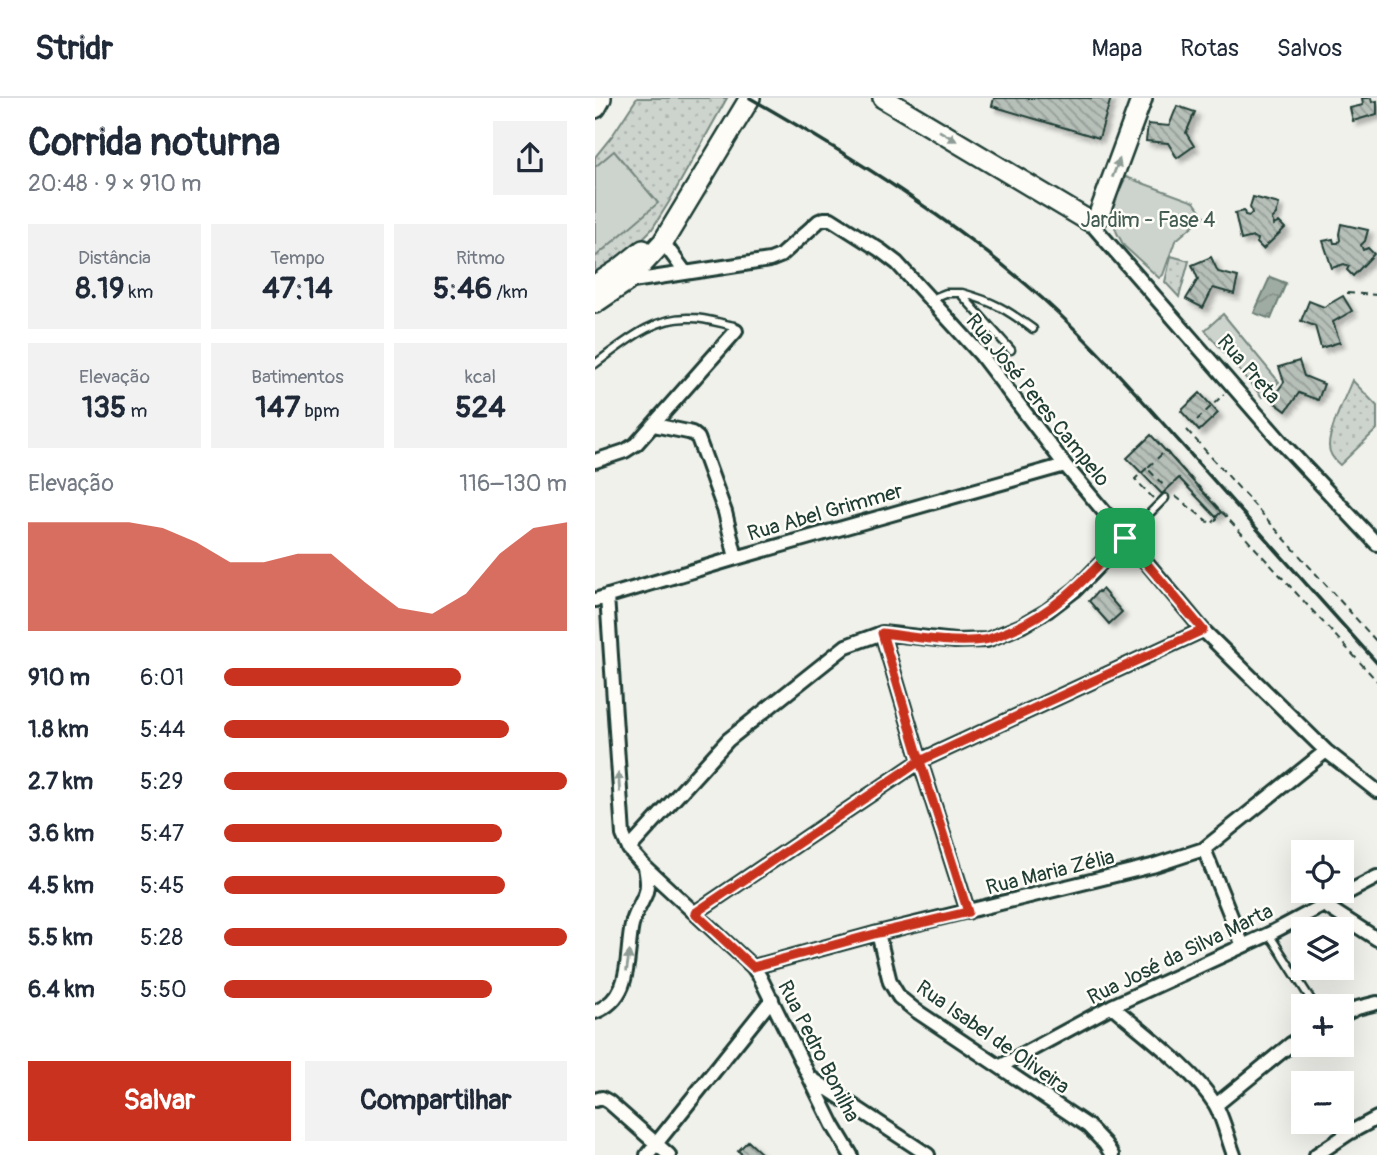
<!DOCTYPE html>
<html lang="pt">
<meta charset="utf-8">
<style>
body{margin:0;font-family:Pangolin,sans-serif;background:#f2f2f3;color:#1f2937;height:100vh;display:flex;flex-direction:column;font-size:26px;white-space:nowrap}
*{box-sizing:border-box;margin:0}
p{font-size:23px;color:#747a83}
.icon{flex:none;width:38px;height:38px;fill:none;stroke:currentColor;stroke-width:2;stroke-linecap:round;stroke-linejoin:round}
.map{position:relative;flex:1;overflow:hidden}
.drawer{display:flex;flex-direction:column;background:#fff;width:595px}
.drawer>*{flex:none}
.controls{position:absolute;left:696px;top:742px;display:grid;gap:14px}
.controls a{display:grid;place-items:center;width:63px;height:63px;border-radius:0px;background:#fff;box-shadow:0 7px 28px #0002;font-size:35px}
.pin{position:absolute;display:grid;place-items:center;width:60px;height:60px;color:#fff;margin:-30px;border-radius:14px;box-shadow:0 4px 10px #0006}
.round{display:grid;place-items:center;flex:none;width:74px;height:74px;border-radius:0px;background:#f2f2f3}
.summary{display:flex;align-items:center;justify-content:space-between;height:119px;padding:0 28px}
h1{font-size:38px;font-weight:800;line-height:52px}
.metrics{display:grid;grid-template-columns:repeat(3,1fr);gap:10px;height:119px;padding:7px 28px}
.metrics div{display:grid;align-content:center;border-radius:0px;background:#f2f2f3;text-align:center}
.metrics b{font-size:30px;font-weight:800}
.metrics small{font-size:19px;font-weight:400}
.metrics p{font-size:19px}
.chart{height:196px;padding:14px 28px}
.chart p{display:flex;justify-content:space-between}
.chart svg{width:100%;height:126px;margin-top:7px;fill:#c8321e;opacity:.7}
.cta{display:flex;gap:14px;margin-top:auto;padding:14px 28px}
.cta a{flex:1;height:80px;border-radius:0px;background:#c8321e;color:#fff;font-size:28px;font-weight:800;line-height:80px;text-align:center}
.cta a+a{background:#f2f2f3;color:#1f2937}
ul{padding:0 28px;list-style:none;font-size:23px}
li{display:grid;grid-template-columns:112px 84px 1fr;align-items:center;height:52px}
li i{height:18px;border-radius:9px;background:#c8321e}
header{display:flex;align-items:center;gap:42px;box-sizing:border-box;height:98px;padding:0 35px;background:#fff;border-bottom:2px solid #e0e1e3}
header strong{font-size:33px}
nav{display:flex;gap:38px;margin-inline-start:auto;font-size:24px}
main{display:flex;flex:1;min-height:0}
.map>svg:first-child{display:block}
</style>
<header>
<strong>Stridr</strong>
<nav><a>Mapa</a><a>Rotas</a><a>Salvos</a></nav>
</header>
<main>
<section class="drawer">
<div class="summary"><div><h1>Corrida noturna</h1><p>20:48 · 9 × 910 m</p></div><a class="round"><svg class="icon" aria-label="share" viewBox="0 0 24 24"><path d="M12 15V3M7 8l5-5 5 5M5 13v7h14v-7"/></svg></a></div>
<div class="metrics">
<div><p>Distância</p><b>8.19<small> km</small></b></div>
<div><p>Tempo</p><b>47:14</b></div>
<div><p>Ritmo</p><b>5:46<small> /km</small></b></div>
</div>
<div class="metrics">
<div><p>Elevação</p><b>135<small> m</small></b></div>
<div><p>Batimentos</p><b>147<small> bpm</small></b></div>
<div><p>kcal</p><b>524</b></div>
</div>
<div class="chart"><p><span>Elevação</span>116–130 m</p>
<svg viewBox="0 0 160 44" preserveAspectRatio="none"><path d="M0 44V6L10 6L20 6L30 6L40 8L50 13L60 20L70 20L80 17L90 17L100 27L110 36L120 38L130 31L140 17L150 8L160 6V44z"/></svg>
</div>
<ul>
<li><b>910 m</b>6:01<i style="width:69%"></i></li>
<li><b>1.8 km</b>5:44<i style="width:83%"></i></li>
<li><b>2.7 km</b>5:29<i style="width:100%"></i></li>
<li><b>3.6 km</b>5:47<i style="width:81%"></i></li>
<li><b>4.5 km</b>5:45<i style="width:82%"></i></li>
<li><b>5.5 km</b>5:28<i style="width:100%"></i></li>
<li><b>6.4 km</b>5:50<i style="width:78%"></i></li>
</ul>
<div class="cta"><a>Salvar</a><a>Compartilhar</a></div>
</section>
<div class="map">
<svg width="782" height="1057" viewBox="0 0 782 1057">
<defs>
<pattern id="park-dots" width="8" height="8" patternUnits="userSpaceOnUse" patternTransform="scale(1.75)"><rect width="8" height="8" fill="#cdd3cd"/><path d="M2 2h.1M6 6h.1" fill="none" stroke="#b0b6b1" stroke-width="1.8" stroke-linecap="round"/></pattern>
<pattern id="water-waves" width="16" height="10" patternUnits="userSpaceOnUse" patternTransform="scale(1.75)"><rect width="16" height="10" fill="#9faca4"/><path d="M0 5q4-4 8 0t8 0" fill="none" stroke="#818d86"/></pattern>
<pattern id="building-back-hatch" width="6" height="6" patternUnits="userSpaceOnUse" patternTransform="scale(1.75)"><rect width="6" height="6" fill="#b6bfb8"/><path d="M-1 5l2 2M0 0l6 6M5-1l2 2" fill="none" stroke="#939c96"/></pattern>
<filter id="shadow"><feDropShadow dx="4.5" dy="4.5" stdDeviation="2" flood-color="#0004"/></filter>
</defs>
<rect width="100%" height="100%" fill="#f0f1eb"/>
<filter id="ink" filterUnits="userSpaceOnUse"><feTurbulence type="fractalNoise" baseFrequency=".0143" numOctaves="2"/><feDisplacementMap in="SourceGraphic" scale="14" xChannelSelector="R" yChannelSelector="G"/><feConvolveMatrix kernelMatrix="1 2 1 2 8 2 1 2 1" color-interpolation-filters="sRGB"/></filter>
<g filter="url(#ink)">
<path fill="url(#park-dots)" stroke="#768880" stroke-width="2" d="M 42,0 L 132,0 L 74,104 L 57,131 L 27,161 L 0,179 L 0,59 L 17,38 Z
M 576,158 L 594,163 L 584,199 L 570,184 Z
M 757,282 L 782,308 L 782,331 L 745,367 C 739,362 734,356 734,348 C 734,331 751,298 757,282 Z"/>
<path fill="#cdd3cd" stroke="#768880" stroke-width="2" d="M 19,53 L 63,105 L 0,159 L 0,69 Z
M 531,79 L 599,104 L 609,118 L 580,143 L 568,177 L 564,180 L 529,148 L 522,135 L 514,112 Z
M 628,216 L 684,284 L 667,299 L 610,232 Z"/>
<path fill="url(#water-waves)" stroke="#6c8077" stroke-width="2" d="M 675,179 L 691,185 L 676,221 L 659,215 Z"/>
<path fill="url(#building-back-hatch)" stroke="#1f3d34" stroke-width="2" filter="url(#shadow)" d="M 399,0 L 516,0 L 504,40 L 397,8 Z
M 767,0 L 776,0 L 777,4 L 782,3 L 782,16 L 758,23 L 755,10 L 768,7 Z
M 582,8 L 600,14 L 591,35 L 599,48 L 582,60 L 573,45 L 551,43 L 553,26 L 574,28 Z
M 658,99 L 684,106 L 681,117 L 677,121 L 679,127 L 684,124 L 690,130 L 668,151 L 662,145 L 663,141 L 658,139 L 646,142 L 640,115 L 649,113 L 650,117 L 654,118 L 657,115 L 655,109 Z
M 746,126 L 773,132 L 770,143 L 766,147 L 768,152 L 773,150 L 779,156 L 758,178 L 752,172 L 754,168 L 749,166 L 737,170 L 728,143 L 738,141 L 739,145 L 743,145 L 745,142 L 744,136 Z
M 616,159 L 623,174 L 643,179 L 639,196 L 618,190 L 608,210 L 591,201 L 603,181 L 597,167 Z
M 748,198 L 757,213 L 738,224 L 745,244 L 726,250 L 720,228 L 706,223 L 714,203 L 729,209 Z
M 704,263 L 709,278 L 729,286 L 723,302 L 704,295 L 691,313 L 676,302 L 689,284 L 684,269 Z
M 605,295 L 623,315 L 604,333 L 586,313 Z
M 556,337 L 626,414 L 621,419 L 584,380 L 567,396 L 532,360 Z
M 507,491 L 527,514 L 514,526 L 494,503 L 503,493 L 504,494 Z
M 153,1043 L 168,1057 L 145,1057 L 146,1055 L 143,1053 Z"/>
<g fill="none" stroke-linecap="round" stroke-linejoin="round">
<g stroke="#1f3d34" stroke-width="11">
<path id="lane" d="M 367,195 C 399,204 411,211 438,231
M 336,201 L 351,195 L 365,195 L 416,252
M 0,266 C 29,245 58,218 96,220 C 110,220 125,225 139,228 L 141,233
M 530,440 L 570,400
M 674,836 L 720,908"/>
</g>
<g stroke="#1f3d34" stroke-width="18">
<path id="street" d="M 494,123 L 689,347 L 782,446
M 68,144 L 90,174
M 31,184 L 175,162 L 185,158 L 224,123 L 229,121 L 236,121 L 285,152 L 302,165 L 386,257 L 470,367 L 608,532 L 731,653 L 782,693
M 59,327 L 93,334 L 97,335 L 103,340 L 130,414 L 141,460
M 0,363 L 30,353 L 41,346 L 141,233
M 12,498 L 28,737 L 34,751 L 50,769 L 158,869 L 165,879 L 238,1027 L 256,1057
M 0,502 L 141,460 L 470,367
M 287,535 L 325,663 L 373,814
M 34,751 L 133,642 L 251,548 L 287,535 L 360,543 L 392,542 L 426,528 L 452,513 L 481,491 L 530,440
M 609,751 L 648,848
M 729,807 L 782,841
M 100,815 L 325,663 L 608,532
M 283,835 L 295,884 L 304,899 L 320,912 L 493,1028 L 510,1046 L 517,1057
M 158,869 L 283,835 L 557,768 L 609,751 L 731,653
M 517,908 C 549,936 598,971 620,1006 C 628,1019 633,1042 639,1057
M 0,914 C 39,898 30,859 37,827 C 39,817 44,810 48,801 C 54,791 52,780 50,769
M 747,917 L 762,910 L 782,905
M 406,968 L 517,908 L 674,836 L 782,779
M 216,980 L 333,1057
M 0,1002 L 7,1000 L 14,1004 L 74,1057
M 621,1007 L 696,946 L 709,938
M 52,1057 L 177,901
M 721,1057 L 754,1035 L 782,1020"/>
</g>
<g stroke="#1f3d34" stroke-width="24">
<path id="primary" d="M 288,0 L 494,123 L 498,123 L 503,119 L 547,0
M 0,187 L 23,172 L 48,152
M 0,205 L 31,184 L 68,144 L 155,0"/>
</g>
<g stroke="#1f3d34" stroke-width="26">
<path id="highway" d="M 0,9 L 5,0"/>
</g>
<path stroke="#1f3d34" stroke-width="2" stroke-dasharray="7 5" stroke-linecap="butt" d="M 752,195 L 782,197
M 602,322 L 629,296
M 592,332 L 782,544
M 570,352 L 782,583
M 567,356 L 552,370 L 571,390
M 552,370 L 540,381 L 558,400
M 580,398 L 616,426 L 627,416"/>
<use href="#lane" stroke="#fdfcf7" stroke-width="6"/>
<use href="#street" stroke="#fdfcf7" stroke-width="12"/>
<use href="#primary" stroke="#fdfcf7" stroke-width="19"/>
<use href="#highway" stroke="#fdfcf7" stroke-width="21"/>
<path stroke="#1f3d34" stroke-width="3.5" d="M 155,0 C 258,59 359,122 448,201 C 502,250 550,305 598,359 C 659,428 721,497 782,565"/>
</g>
<defs><path id="oneway-solid" d="M-6-.8H1V-3.2L6.5 0L1 3.2V.8H-6Z" transform="scale(1.75)"/></defs>
<g fill="#8e9c96">
<use href="#oneway-solid" transform="translate(353 38) rotate(31)"/>
<use href="#oneway-solid" transform="translate(521 70) rotate(-69)"/>
<use href="#oneway-solid" transform="translate(24 684) rotate(-94)"/>
<use href="#oneway-solid" transform="translate(33 863) rotate(-82)"/>
</g>
</g>
<g fill="none" stroke-linecap="round" stroke-linejoin="round" filter="url(#ink)">
<g stroke="#fff" stroke-width="14">
<path id="route" d="M 530,440 C 494,477 464,512 414,533 C 406,536 397,541 389,542 C 355,546 320,539 287,535 L 325,663 L 100,815 L 158,869 L 283,835 L 373,814 L 325,663 L 608,532 L 530,440"/>
</g>
<use href="#route" stroke="#c8321e" stroke-width="9"/>
</g>
<g text-anchor="middle" stroke-width="5" stroke-linejoin="round" paint-order="stroke">
<g font-size="21" fill="#425b53" stroke="#fdfcf7">
<text x="553" y="129">Jardim - Fase 4</text>
</g>
<g font-size="21" fill="#1f3d34" stroke="#fdfcf7">
<text transform="translate(654 271) rotate(49)" y="7">Rua Preta</text>
<text transform="translate(443 302) rotate(51)" y="7">Rua José Peres Campelo</text>
<text transform="translate(230 414) rotate(-16)" y="7">Rua Abel Grimmer</text>
<text transform="translate(455 774) rotate(-14)" y="7">Rua Maria Zélia</text>
<text transform="translate(585 856) rotate(-26)" y="7">Rua José da Silva Marta</text>
<text transform="translate(398 939) rotate(35)" y="7">Rua Isabel de Oliveira</text>
<text transform="translate(224 953) rotate(63)" y="7">Rua Pedro Bonilha</text>
</g>
</g>
</svg>
<div class="controls">
<a><svg class="icon" aria-label="locate" viewBox="0 0 24 24"><circle cx="12" cy="12" r="6"/><path d="M12 2v4M12 18v4M2 12h4M18 12h4"/></svg></a>
<a><svg class="icon" aria-label="layers" viewBox="0 0 24 24"><path d="M12 4l9 5-9 5-9-5zM3 14l9 5 9-5"/></svg></a>
<a>+</a>
<a>−</a>
</div>
<div class="pin" style="left:530px;top:440px;background:#1e9e55"><svg class="icon" aria-label="arrive" viewBox="0 0 24 24"><path d="M6 21V4h12l-3 4 3 4H6"/></svg></div>
</div>
</main>
